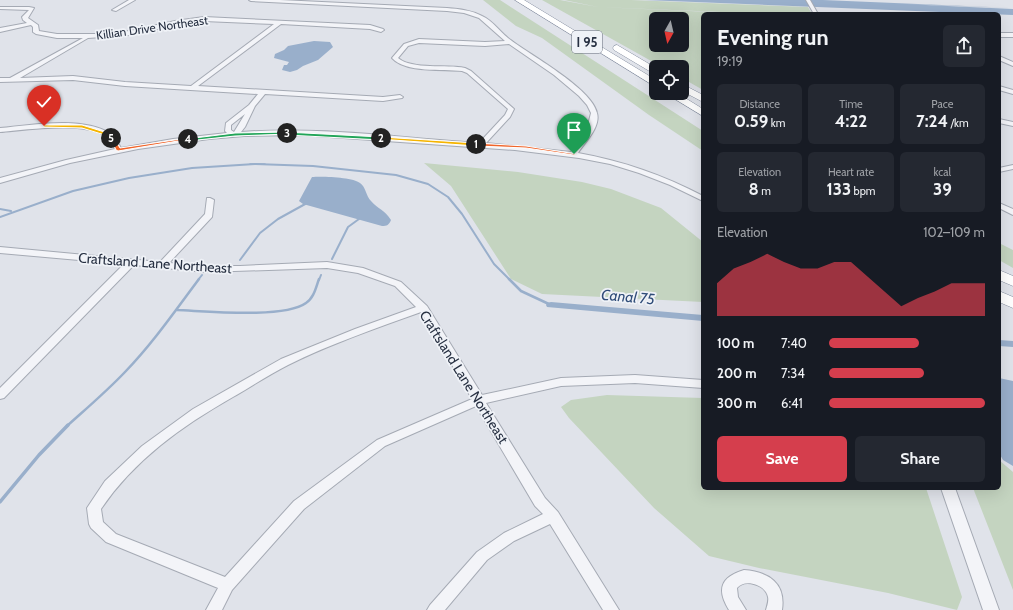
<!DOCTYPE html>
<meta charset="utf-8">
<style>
body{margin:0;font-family:Cabin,sans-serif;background:#242831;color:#f1f3f6;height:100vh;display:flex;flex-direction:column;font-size:15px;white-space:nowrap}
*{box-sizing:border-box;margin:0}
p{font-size:13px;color:#9ea1a6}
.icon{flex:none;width:22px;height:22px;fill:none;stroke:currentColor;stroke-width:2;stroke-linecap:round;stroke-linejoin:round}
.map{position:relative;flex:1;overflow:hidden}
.drawer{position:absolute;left:701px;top:12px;width:300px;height:478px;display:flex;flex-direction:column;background:#171b24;border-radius:6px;box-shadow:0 4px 16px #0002}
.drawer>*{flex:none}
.needle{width:26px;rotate:188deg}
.tools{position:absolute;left:649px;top:12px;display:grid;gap:8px}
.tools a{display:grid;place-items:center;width:40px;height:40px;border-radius:6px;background:#171b24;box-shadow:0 4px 16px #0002;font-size:20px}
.pin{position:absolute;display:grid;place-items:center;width:34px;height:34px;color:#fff;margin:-41px -17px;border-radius:50% 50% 50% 0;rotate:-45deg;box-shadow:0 0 4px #0007}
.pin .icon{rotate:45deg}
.km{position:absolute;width:20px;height:20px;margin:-10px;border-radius:50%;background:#222;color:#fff;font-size:11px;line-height:20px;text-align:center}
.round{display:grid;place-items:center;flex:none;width:42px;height:42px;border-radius:6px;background:#242831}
.headline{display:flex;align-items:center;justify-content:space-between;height:68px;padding:0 16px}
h1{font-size:22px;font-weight:800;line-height:30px}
.figures{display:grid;grid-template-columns:repeat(3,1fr);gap:6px;height:68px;padding:4px 16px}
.figures div{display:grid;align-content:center;border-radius:6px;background:#242831;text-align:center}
.figures b{font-size:17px;font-weight:800}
.figures small{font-size:11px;font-weight:400}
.figures p{font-size:11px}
.chart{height:112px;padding:8px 16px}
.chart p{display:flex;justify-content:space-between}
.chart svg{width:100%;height:72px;margin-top:4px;fill:#d53e4d;opacity:.7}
.cta{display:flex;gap:8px;margin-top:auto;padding:8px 16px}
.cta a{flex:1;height:46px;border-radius:6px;background:#d53e4d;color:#fff;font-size:16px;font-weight:800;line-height:46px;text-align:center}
.cta a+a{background:#242831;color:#f1f3f6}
ul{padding:0 16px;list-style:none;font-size:13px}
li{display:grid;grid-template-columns:64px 48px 1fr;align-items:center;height:30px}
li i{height:10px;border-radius:5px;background:#d53e4d}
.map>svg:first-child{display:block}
</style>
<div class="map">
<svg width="1013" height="610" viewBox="0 0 1013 610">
<rect width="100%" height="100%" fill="#e0e3ea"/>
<path fill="#c4d4c0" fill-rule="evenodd" d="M 483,0 L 500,0 L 703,131 L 703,151 L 649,115 L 542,38 L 516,26 Z
M 542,0 L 560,0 L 598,7 L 757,14 L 703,14 L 703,90 L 682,78 L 682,67 L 662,67 ZM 656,19 L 682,19 L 682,45 L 656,45 Z
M 564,0 L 631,0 L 808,7 L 812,14 L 772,14 L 598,7 Z
M 424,163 L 518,172 L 582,182 L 611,189 L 661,208 L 703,242 L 703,302 L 542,294 L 511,279 L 451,186 Z
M 999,243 L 1013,250 L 1013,268 L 999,260 Z
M 607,395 L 703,398 L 703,488 L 926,488 L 962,597 L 957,610 L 888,593 L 759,568 L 709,556 L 654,508 L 569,418 L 561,407 L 571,400 Z
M 999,460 L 1013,472 L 1013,590 L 973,488 L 999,488 Z"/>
<path fill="#99afcb" d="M 645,0 L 823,0 L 1013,8 L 904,4 L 1013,9 L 1013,15 Z
M 314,41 L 330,42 L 333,47 L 318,60 L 303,66 L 297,70 L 290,72 L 282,70 L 284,65 L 287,65 L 289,62 L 274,58 L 275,54 L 284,50 L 288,46 Z
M 312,177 C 321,176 353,177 360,183 C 366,187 366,196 371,201 C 378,209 385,210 391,220 C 389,225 387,226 382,226 L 303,204 L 299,201 Z
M 999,378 L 1013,381 L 1013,466 L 1003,460 L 999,453 Z"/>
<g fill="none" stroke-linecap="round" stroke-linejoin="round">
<path stroke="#99afcb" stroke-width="1.5" d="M 250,164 L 265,164"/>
<path stroke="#99afcb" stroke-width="2" d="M 0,209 L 11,211
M 0,217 L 73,191 L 129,178 L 192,168 L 255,164 L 313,166 L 396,175 L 428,184 L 448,197 L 462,214 L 494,264 L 510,280
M 332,259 L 348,227 L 359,219
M 240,260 L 260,233 L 278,219 L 307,203
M 198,280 L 202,275
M 319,280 L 321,275"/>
<path stroke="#99afcb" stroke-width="2.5" d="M 509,279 L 521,291 L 551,305
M 177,310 C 205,311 284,319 306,303 C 314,298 316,287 319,279
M 67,426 C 87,408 107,391 125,372 C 153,343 175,311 199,279"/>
<path stroke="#99afcb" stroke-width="3.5" d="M 0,502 L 39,455 L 68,425"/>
<path fill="#99afcb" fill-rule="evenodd" d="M 551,302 L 703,315 L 703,321 L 547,307 L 546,305 L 547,303 Z
M 999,340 L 1013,341 L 1013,347 L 999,346 Z"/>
<g stroke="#a5aab4" stroke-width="2">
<path id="minor" d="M 129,0 L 135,0 L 116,11 L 112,10 Z
M 249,0 L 280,0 L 447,8 C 459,9 471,10 482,16 C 493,21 499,31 508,38 C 528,54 592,88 597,113 C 601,127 585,142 578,153 C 623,161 663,175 703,196 L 703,201 L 670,185 L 639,173 L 610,164 L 579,158 L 515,150 L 301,135 L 244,136 L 209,139 L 138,149 L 70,163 L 0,183 L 0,178 L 66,160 L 115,149 C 112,145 109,139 106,136 C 83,121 26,130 0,132 L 0,128 C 32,125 81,116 110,133 C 115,136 118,143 121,148 L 173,139 L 227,133 L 225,131 L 226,123 L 249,105 L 258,94 L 125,86 L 73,80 L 0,82 L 0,78 L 10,78 L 83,38 L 57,38 L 36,34 L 33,32 L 33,27 L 31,25 L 0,32 L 0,28 L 27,23 L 23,20 L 22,17 L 29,10 L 0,9 L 0,7 L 29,7 L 34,8 L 28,18 L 38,25 L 39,31 L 57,34 L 97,34 L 130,31 L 175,21 L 204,17 L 370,25 L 383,29 L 384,30 L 381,32 L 370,29 L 281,24 L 198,86 L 383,97 L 400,95 L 403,97 L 402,98 L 383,101 L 265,94 L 255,106 L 245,127 L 241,132 C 320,126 400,138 479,143 L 505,115 L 508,109 L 467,73 L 462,71 C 443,69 405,73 392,58 L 404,44 L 419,39 L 485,42 L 505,41 L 479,18 L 464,13 L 447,11 L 251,1 ZM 204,21 L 274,24 L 191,86 L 125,82 L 73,76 L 20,78 L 88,38 L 130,35 L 175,25 ZM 419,43 L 485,46 L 509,44 L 554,75 L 579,96 L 587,105 L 591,113 L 587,129 L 571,152 L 486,143 L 510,117 L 514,109 L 471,71 L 465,68 C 447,64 412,70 398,58 L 408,46 ZM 245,114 L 234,132 L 231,130 L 231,125 Z
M 806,0 L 810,0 L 818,14 L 814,14 Z
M 999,33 L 1013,33 L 1013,37 L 999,37 Z
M 999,56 L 1013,62 L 1013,66 L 999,60 Z
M 999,86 L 1013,90 L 1013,94 L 999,90 Z
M 999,119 L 1013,122 L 1013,126 L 999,123 Z
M 1013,165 L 1013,169 L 999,172 L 999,168 Z
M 207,198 L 210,198 L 214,200 L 212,217 L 169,263 L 205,266 L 240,266 L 327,262 L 363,268 L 401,282 L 427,306 L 482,395 L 561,378 L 635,375 L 703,380 L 703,388 L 635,383 L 561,386 L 486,403 L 545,498 L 558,512 L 619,610 L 603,610 L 550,524 L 514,541 L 487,560 L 445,610 L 427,610 L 430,605 L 477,552 L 504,533 L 543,514 L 535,506 L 476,406 L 385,446 L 304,509 L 232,590 L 222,610 L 206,610 L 218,588 L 106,542 L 91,528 L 89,524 L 87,508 L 105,481 L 142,446 L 193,409 L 281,359 L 355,329 L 416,307 L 395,286 L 358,273 L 327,268 L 205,272 L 134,265 L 4,398 L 0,399 L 0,388 L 124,264 L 0,253 L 0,247 L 160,262 L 205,214 ZM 421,312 L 472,399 L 377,440 L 294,501 L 225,577 L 116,534 L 103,522 L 101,509 C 134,460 182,426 233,397 C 252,386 270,374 288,365 C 330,344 377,328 421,312 Z
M 999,203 L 1013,209 L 1013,215 L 999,208 Z
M 941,488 L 955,488 L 999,610 L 983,610 Z
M 744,570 C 769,572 786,583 782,610 L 766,610 C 767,606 769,601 768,597 C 766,585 745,578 737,588 L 738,597 L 746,610 L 729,610 C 716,589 721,577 744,570 Z"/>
</g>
<g stroke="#868fa1" stroke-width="1">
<path id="highway" d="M 515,0 L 524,0 L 656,80 L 656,87 Z
M 617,45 L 656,68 L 656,75 L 614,50 L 613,48 L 614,46 Z
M 682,84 L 703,95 L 703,102 L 682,91 Z
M 665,93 L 677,93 L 703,109 L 703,116 Z
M 999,270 L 1013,276 L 1013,286 L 999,280 Z
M 999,291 L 1013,297 L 1013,308 L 999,302 Z"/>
</g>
<use href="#minor" fill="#f3f4f8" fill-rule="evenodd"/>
<use href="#highway" fill="#fff" fill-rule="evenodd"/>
</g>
<path fill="#f0652b" stroke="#fff" d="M 475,143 L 526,146 L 576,154 L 574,155 L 526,148 L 476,146 Z"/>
<path fill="#f5b400" stroke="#fff" d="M 381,137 L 476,143 L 479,144 L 476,146 L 379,139 Z"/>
<path fill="#22a559" stroke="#fff" d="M 285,132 L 381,137 L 383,138 L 381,140 L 287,135 Z"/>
<path fill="#22a559" stroke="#fff" d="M 287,132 L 289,134 L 235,136 L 188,141 L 186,139 L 235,133 Z"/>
<path fill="#f0652b" stroke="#fff" d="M 110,137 L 113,137 L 120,148 L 188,138 L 190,139 L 118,151 L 116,150 Z"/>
<path fill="#f5b400" stroke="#fff" d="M 43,125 L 82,125 L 111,134 L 114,138 L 110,139 L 108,136 L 82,128 L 44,127 Z"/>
<g text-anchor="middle" stroke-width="3.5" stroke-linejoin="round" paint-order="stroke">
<g font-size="12" fill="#273042" stroke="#eff2f7">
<text transform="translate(152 28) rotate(-8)" y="4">Killian Drive Northeast</text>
</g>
<rect fill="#eff2f7" stroke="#636a78" stroke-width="1" x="572" y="31" width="30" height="22" rx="3"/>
<g font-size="13" font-weight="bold" fill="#273042">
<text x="587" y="47">I 95</text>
</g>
<g font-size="14" fill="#273042" stroke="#eff2f7">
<text transform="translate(155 263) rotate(4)" y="5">Craftsland Lane Northeast</text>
<text transform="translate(464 377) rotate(58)" y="5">Craftsland Lane Northeast</text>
</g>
<g font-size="15" font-style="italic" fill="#2f4c78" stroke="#eff2f7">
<text transform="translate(628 297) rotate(5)" y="5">Canal 75</text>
</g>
</g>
</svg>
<div class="tools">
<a><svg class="needle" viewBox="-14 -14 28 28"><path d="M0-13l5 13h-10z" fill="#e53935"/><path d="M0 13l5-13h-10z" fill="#9ea1a6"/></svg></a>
<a><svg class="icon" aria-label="locate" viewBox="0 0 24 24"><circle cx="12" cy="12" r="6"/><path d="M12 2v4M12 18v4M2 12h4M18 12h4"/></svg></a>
</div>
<div class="pin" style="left:574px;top:154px;background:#1e9e55"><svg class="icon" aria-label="arrive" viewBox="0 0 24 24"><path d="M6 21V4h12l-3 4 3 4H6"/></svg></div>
<div class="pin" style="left:44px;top:126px;background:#d93025"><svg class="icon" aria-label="check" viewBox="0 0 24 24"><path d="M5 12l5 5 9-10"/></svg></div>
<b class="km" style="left:476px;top:144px">1</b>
<b class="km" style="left:381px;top:138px">2</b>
<b class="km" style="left:287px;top:133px">3</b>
<b class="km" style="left:188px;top:139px">4</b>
<b class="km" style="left:111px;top:138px">5</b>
<section class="drawer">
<div class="headline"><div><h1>Evening run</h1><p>19:19</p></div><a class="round"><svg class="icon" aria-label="share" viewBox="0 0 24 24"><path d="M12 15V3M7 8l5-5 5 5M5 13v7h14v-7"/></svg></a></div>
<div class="figures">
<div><p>Distance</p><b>0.59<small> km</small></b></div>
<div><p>Time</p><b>4:22</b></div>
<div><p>Pace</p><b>7:24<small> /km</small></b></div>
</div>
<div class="figures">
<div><p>Elevation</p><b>8<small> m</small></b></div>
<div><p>Heart rate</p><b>133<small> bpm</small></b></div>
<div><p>kcal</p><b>39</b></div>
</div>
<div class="chart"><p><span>Elevation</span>102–109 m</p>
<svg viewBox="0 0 160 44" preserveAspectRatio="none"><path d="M0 44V24L10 15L20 11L30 6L40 11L50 15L60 15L70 11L80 11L90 20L100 29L110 38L120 33L130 29L140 24L150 24L160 24V44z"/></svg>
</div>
<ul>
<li><b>100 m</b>7:40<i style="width:58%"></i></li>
<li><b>200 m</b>7:34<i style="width:61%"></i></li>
<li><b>300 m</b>6:41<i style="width:100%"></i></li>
</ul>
<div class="cta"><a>Save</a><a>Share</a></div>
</section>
</div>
